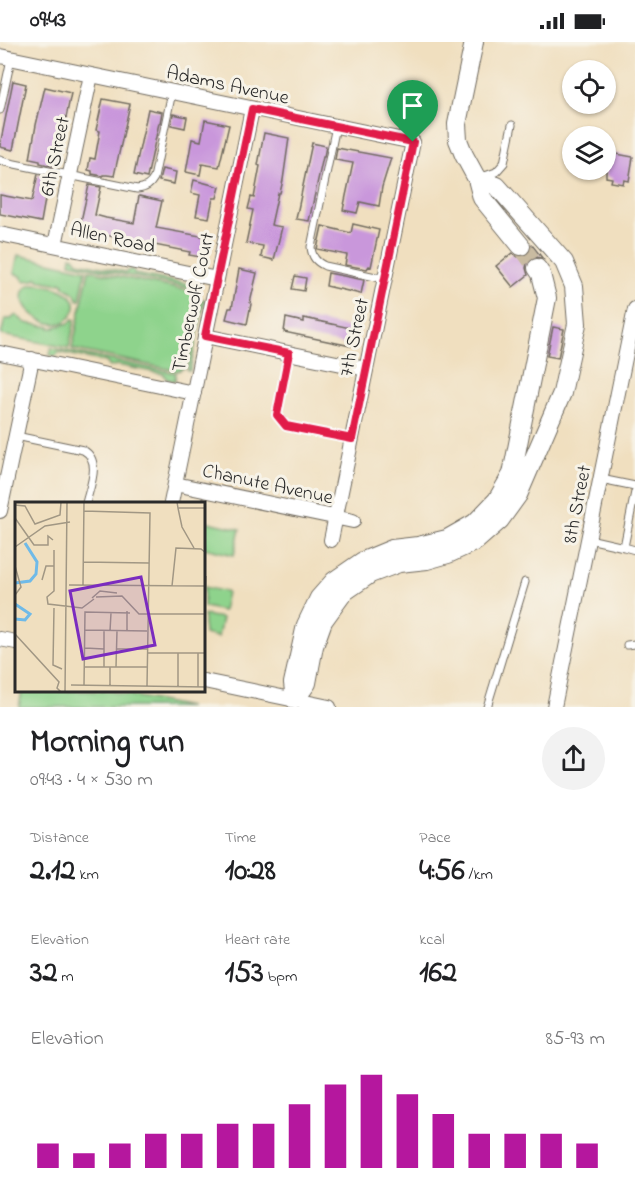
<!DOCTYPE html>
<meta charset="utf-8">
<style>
body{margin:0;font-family:"Indie Flower",sans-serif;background:#f2f2f2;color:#202124;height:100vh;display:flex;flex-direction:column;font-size:22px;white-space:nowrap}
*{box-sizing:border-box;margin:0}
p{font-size:20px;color:#757577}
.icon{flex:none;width:33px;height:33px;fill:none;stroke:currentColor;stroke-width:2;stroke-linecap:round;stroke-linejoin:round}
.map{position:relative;height:665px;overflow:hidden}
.side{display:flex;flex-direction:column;background:#fff;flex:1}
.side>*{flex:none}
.controls{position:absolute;left:562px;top:18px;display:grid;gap:12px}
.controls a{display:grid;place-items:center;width:54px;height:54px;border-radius:50%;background:#fff;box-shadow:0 2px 4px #0004;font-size:30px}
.pin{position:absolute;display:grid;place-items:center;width:51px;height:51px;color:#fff;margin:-62px -26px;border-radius:50% 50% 50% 0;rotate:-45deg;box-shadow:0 0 6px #0007}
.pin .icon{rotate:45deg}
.round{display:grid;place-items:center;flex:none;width:63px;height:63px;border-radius:32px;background:#f2f2f2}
.summary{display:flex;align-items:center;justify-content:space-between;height:102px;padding:0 30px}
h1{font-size:33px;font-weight:700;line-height:45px}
.stats{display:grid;grid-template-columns:repeat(3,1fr);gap:9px;height:102px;padding:6px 30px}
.stats div{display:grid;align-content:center}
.stats b{font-size:30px;font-weight:700}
.stats small{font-size:16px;font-weight:400}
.stats p{font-size:16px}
.chart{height:168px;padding:12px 30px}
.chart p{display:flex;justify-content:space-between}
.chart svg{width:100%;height:108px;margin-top:6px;stroke:#b5179e;stroke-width:6}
.status{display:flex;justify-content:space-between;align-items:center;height:42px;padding:0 30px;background:#fff;direction:ltr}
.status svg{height:16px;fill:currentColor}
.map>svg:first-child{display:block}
</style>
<div class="status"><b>09:43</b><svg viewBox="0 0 49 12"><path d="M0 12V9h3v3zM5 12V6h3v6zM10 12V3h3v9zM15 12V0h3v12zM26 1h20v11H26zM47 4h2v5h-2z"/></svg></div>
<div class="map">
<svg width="635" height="665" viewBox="0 0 635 665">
<rect width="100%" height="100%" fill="#f7f3e8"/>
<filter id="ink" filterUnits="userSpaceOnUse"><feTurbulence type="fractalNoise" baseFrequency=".0167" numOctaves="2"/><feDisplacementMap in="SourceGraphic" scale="12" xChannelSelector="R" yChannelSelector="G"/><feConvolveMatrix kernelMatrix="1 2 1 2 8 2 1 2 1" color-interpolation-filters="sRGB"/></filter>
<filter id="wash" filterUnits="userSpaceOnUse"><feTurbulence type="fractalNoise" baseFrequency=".008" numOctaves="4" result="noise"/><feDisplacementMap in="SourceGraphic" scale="24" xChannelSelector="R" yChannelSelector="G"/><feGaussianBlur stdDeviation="1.35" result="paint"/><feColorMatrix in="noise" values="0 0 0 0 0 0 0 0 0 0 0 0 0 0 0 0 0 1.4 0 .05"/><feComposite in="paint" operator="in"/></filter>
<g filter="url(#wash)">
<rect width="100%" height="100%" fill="#f0dfbf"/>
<path fill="#8ed38c" stroke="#5c7f5c" stroke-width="1.5" d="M 18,213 L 86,228 L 80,258 L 78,258 L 74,251 L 63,244 L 64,242 L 60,240 L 59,242 L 38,238 L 37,236 L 35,236 L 34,238 L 24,239 L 21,234 L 14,231 Z
M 71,214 L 74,215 L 78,220 L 125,230 L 132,227 L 135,232 L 187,242 L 188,239 L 195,240 L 193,247 L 70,221 Z
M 89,228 L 193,250 L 198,253 L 199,256 L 184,326 L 178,329 L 72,307 Z
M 32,242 C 46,241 85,250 73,271 C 56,303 0,255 32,242 Z
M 202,257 L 205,257 L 190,329 L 187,328 Z
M 16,273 L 26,281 L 50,285 L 50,286 L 55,286 L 55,285 L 69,281 L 73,277 L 75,278 L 69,306 L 1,293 L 5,277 L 11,277 Z
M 51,306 L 176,331 L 175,339 L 167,337 L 164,332 L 117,323 L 110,325 L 106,320 L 59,310 L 56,314 L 50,313 Z
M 204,479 L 240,487 L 234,513 L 204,506 Z
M 204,545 L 227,550 L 223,569 L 204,565 Z
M 204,573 L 222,576 L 218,595 L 204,592 Z
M 22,649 L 109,649 L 189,665 L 19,665 Z"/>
<g id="blocks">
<path fill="#c997db" d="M 13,39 L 26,42 L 13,108 L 0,105 L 0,103 Z
M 45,45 L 71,51 L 65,81 L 60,81 L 55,108 L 59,109 L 56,121 L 53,121 L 52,124 L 40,121 L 40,119 L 30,117 L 36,83 Z
M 103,57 L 130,62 L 114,134 L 107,133 L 103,133 L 103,134 L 92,132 L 92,129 L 88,128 L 90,116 L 95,117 L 98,100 L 100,89 L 96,88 Z
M 148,67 L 162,70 L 160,81 L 159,81 L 147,136 L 134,133 Z
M 173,72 L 187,75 L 185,86 L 171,83 Z
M 205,78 L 229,83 L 219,125 L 202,122 L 200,133 L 186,130 L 192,97 L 201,99 Z
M 264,91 L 289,96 L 283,138 L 280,151 L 278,151 L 271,183 L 282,185 L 274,218 L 261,215 L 263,204 L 246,201 L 253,168 L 248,167 L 251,155 L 254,156 L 260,124 L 258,123 Z
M 312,101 L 326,104 L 324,115 L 323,115 L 309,179 L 296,177 Z
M 337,106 L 391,116 L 382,145 L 379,164 L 360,160 L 357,171 L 343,168 L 353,121 L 335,118 Z
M 606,110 L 633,115 L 629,139 L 624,138 L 623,142 L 611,140 L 612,136 L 606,135 Z
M 162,127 L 176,130 L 174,142 L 159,139 Z
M 38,132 L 49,135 L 41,180 L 0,172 L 0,153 L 32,159 Z
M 194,138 L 220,145 L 217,156 L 213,156 L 209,176 L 196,174 L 200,153 L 191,151 Z
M 89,143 L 101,145 L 95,173 L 106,176 L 134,181 L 139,154 L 162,159 L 156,186 L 206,195 L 200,215 L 189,213 L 190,210 L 79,188 Z
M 353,182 L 379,188 L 371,225 L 369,224 L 367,227 L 345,223 L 347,213 L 317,207 L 322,184 L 351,191 Z
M 532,203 L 543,217 L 537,215 L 530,217 L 527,221 L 526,226 L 528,233 L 513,245 L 496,224 L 512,211 L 518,215 L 522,215 L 528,213 L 531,209 Z
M 239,227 L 257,231 L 250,261 L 251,262 L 247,282 L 226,277 L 229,266 L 232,266 Z
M 328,231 L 364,238 L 361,252 L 326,244 Z
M 295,234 L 306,236 L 304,249 L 292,247 Z
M 286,276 L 304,280 L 304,276 L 355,287 L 351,304 L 284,290 Z
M 553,285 L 564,287 L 558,316 L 547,314 Z"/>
</g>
</g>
<g filter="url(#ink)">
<use href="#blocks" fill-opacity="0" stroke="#706a5f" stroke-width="1.5"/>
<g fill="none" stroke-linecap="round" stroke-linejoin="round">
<path stroke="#c9bba1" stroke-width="18" stroke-dasharray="18 9" stroke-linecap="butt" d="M 521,204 L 537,226"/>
<g stroke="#706a5f" stroke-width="9">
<path id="lane" d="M 0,68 L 11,17
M 336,84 L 311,205 C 312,215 316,220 325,224 L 385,237
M 0,118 L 5,120 L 137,147 C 146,146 150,143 154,136 L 172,50
M 482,135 L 496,130 L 504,121 L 512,83
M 289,311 L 277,373 L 286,384 L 352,397
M 16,394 L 83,408 C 102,418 90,444 86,461
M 601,437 L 635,444
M 635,450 L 624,505 L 635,508
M 589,497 L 624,505
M 627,603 L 635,602
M 487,665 L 525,540"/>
</g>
<g stroke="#706a5f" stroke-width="16">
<path id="street" d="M 0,14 L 413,100 L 331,498
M 0,192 L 217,237
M 55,203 L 91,33
M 205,294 L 366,327
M 0,311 L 194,351
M 175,442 L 353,479
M 171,461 L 252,67
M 0,469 L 32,317
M 0,597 L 16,600
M 204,639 L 329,665
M 554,665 L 635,267"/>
</g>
<g stroke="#706a5f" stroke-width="20">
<path id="secondary" d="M 474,0 L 457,82 L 458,98 L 464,113 L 477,137 L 482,156 L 521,204
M 295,658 L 307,641 L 314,604 L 323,579 L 344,550 L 370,532 L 399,521 L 427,518 L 448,512 L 476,499 L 500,478 L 518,453 L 562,351 L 577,282 L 574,244 L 564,220 L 497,144 L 477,137
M 295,658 L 293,641 L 306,583 L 319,556 L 334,539 L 363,519 L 392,507 L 418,504 L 447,497 L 475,481 L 497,458 L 512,432 L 547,256 L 541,232 L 537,226"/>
</g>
<use href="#lane" stroke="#fff" stroke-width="7"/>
<use href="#street" stroke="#fff" stroke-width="14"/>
<use href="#secondary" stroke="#fff" stroke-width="18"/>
</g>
</g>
<g fill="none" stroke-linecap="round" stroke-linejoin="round" filter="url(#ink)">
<g stroke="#fff" stroke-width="12">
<path id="route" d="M 252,67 L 413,100 L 352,397 L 286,384 L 277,373 L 289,311 L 205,294 Z"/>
</g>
<use href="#route" stroke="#e11d48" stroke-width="8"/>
</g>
<g text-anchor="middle" stroke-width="6" stroke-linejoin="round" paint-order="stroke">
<g font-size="20" fill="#2b2b2b" stroke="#f7f3e8">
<text transform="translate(228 42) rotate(12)" y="7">Adams Avenue</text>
<text transform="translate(54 114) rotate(-78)" y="7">6th Street</text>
<text transform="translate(113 195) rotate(12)" y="7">Allen Road</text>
<text transform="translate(192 260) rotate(-78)" y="7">Timberwolf Court</text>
<text transform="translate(353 295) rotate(-78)" y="7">7th Street</text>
<text transform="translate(268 441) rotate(12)" y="7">Chanute Avenue</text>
<text transform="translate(576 462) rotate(-79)" y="7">8th Street</text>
</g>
</g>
<g transform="translate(15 460)">
<rect width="190" height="190" fill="#f0dfbf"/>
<path fill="none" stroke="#6fbae8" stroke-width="3" d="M 0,81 L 15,79 L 21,72 L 22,60 L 10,41M 0,102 L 15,112 L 10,118 L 0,117"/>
<path fill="none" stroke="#a19784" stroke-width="1.5" d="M 162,0 L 163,6 L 191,6M 0,3 L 10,4 L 20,22 L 45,13 L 46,0M 163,6 L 167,25 L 179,46M 69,9 L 135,11 L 132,184M 0,16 L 19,43 L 33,43 L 33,34 L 38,38M 0,45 L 30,24 L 55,20M 39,48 L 39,89 L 32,95 L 33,102 L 67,106 L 79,97M 68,60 L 134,61M 0,64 L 6,85 L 0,93M 27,78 L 31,64 L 39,64M 54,83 L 191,84M 68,83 L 69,0M 157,84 L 161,46 L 186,47 L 191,51M 81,95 L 107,94 L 124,112 L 190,112 L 191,74M 77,96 L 85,89 L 102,91M 39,106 L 38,163 L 47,167M 70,128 L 132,129M 95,129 L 96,111M 112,129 L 112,109M 0,132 L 44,180 L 42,186 L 46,190M 70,146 L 89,147M 102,147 L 132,147M 132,151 L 191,151M 70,165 L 132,165M 89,165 L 89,129M 101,165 L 102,129M 56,183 L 191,185M 69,183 L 70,110 L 115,111M 95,184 L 95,165M 163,184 L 163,151M 183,185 L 183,151M 50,190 L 52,0"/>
<path fill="#7b2cbf" fill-opacity="0.15" stroke="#7b2cbf" stroke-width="3" d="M 126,75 L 140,143 L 68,157 L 55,89 Z"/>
<rect width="190" height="190" fill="none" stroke="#2b2b2b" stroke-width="3"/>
</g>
</svg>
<div class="controls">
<a><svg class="icon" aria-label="locate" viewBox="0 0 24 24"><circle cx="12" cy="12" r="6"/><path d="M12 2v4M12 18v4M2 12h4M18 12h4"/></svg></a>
<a><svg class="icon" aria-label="layers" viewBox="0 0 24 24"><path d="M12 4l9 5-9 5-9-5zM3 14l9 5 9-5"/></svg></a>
</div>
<div class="pin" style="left:413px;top:100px;background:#1e9e55"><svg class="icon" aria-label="arrive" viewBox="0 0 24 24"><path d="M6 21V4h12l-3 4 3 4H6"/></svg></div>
</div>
<section class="side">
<div class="summary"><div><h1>Morning run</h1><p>09:43 · 4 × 530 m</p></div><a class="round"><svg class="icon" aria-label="share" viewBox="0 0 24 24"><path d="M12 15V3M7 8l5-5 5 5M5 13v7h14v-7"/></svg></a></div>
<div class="stats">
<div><p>Distance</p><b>2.12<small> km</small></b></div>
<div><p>Time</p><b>10:28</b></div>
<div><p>Pace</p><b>4:56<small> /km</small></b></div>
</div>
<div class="stats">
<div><p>Elevation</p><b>32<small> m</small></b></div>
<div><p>Heart rate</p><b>153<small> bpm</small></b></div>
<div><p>kcal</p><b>162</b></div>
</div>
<div class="chart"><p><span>Elevation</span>85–93 m</p>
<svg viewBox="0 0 160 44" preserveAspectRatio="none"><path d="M5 44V34M15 44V38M25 44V34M35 44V30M45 44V30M55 44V26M65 44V26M75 44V18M85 44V10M95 44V6M105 44V14M115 44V22M125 44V30M135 44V30M145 44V30M155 44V34"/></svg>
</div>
</section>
